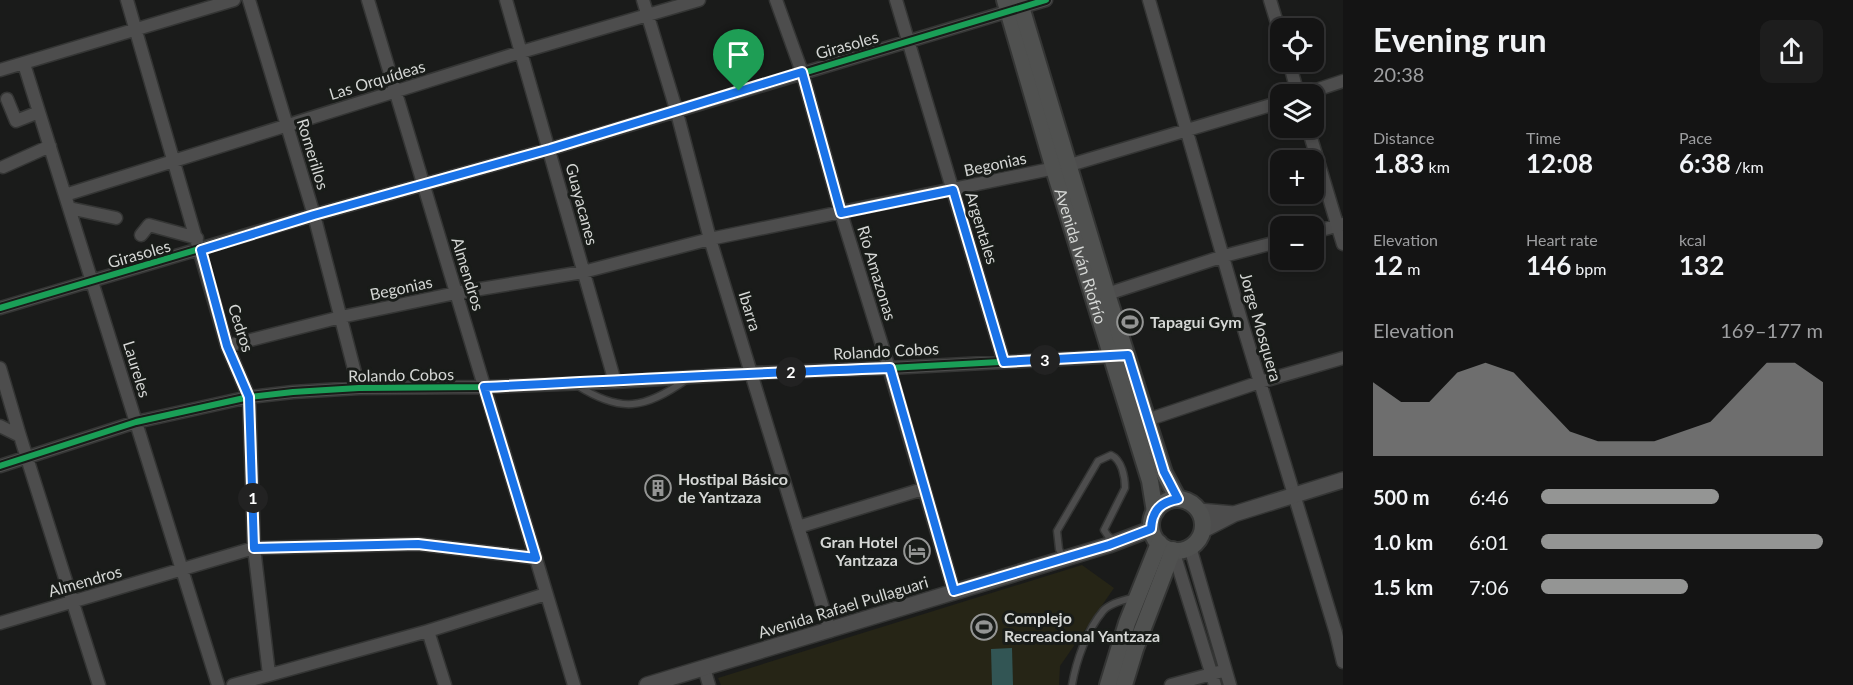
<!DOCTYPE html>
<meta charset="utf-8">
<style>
body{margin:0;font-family:Lato,sans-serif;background:#1d1d1d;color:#f1f3f6;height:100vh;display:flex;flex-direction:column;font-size:22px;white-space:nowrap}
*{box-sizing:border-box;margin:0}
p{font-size:20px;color:#9d9ea0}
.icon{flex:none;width:33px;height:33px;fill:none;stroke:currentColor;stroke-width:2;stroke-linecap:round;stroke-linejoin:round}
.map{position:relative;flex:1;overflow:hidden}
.side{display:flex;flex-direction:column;background:#141414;width:510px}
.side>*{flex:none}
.tools{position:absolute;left:1270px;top:18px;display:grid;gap:12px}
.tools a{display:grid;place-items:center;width:54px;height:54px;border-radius:12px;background:#141414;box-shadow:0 3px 9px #0003,0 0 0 2px #333334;font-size:30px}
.pin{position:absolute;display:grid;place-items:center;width:51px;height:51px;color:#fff;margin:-62px -26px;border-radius:50% 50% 50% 0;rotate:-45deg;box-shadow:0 0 6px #0007}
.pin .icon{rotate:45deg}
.km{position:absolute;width:30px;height:30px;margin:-15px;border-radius:50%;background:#222;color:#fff;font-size:16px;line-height:30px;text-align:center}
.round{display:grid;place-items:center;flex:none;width:63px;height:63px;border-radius:12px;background:#1d1d1d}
.summary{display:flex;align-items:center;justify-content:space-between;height:102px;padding:0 30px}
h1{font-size:33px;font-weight:700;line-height:45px}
.metrics{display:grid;grid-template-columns:repeat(3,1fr);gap:9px;height:102px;padding:6px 30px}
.metrics div{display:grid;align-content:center}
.metrics b{font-size:26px;font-weight:700}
.metrics small{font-size:16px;font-weight:400}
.metrics p{font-size:16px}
.chart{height:168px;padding:12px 30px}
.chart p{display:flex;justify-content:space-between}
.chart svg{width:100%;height:108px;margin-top:6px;fill:#949594;opacity:.7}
ul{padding:0 30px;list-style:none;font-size:20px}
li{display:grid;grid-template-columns:96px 72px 1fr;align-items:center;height:45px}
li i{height:15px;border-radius:8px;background:#949594}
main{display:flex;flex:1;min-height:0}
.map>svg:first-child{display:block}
</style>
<main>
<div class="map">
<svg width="1343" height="685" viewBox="0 0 1343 685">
<rect width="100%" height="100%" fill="#1a1b1a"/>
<path fill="#262516" d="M 1082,565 L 1114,588 L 1060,666 L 1059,685 L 721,685 L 718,678 Z"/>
<path fill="#325554" d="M 1012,648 L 1013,685 L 992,685 L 991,649 Z"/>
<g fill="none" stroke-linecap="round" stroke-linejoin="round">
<g stroke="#343534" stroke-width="9">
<path id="service" d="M 578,386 C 621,413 644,409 686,380
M 1063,558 L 1059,549 L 1057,531 L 1098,461 L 1111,455 C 1122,460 1125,477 1125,488 L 1104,530 L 1108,536 L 1114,540
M 1072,685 C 1076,661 1087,630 1103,611 C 1110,603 1123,600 1133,598"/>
</g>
<g stroke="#343534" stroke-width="15">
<path id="minor" d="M 127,0 L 227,346 L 249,397 L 254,548 L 269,674
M 249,0 L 314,215 L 359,388
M 368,0 L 574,685
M 506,0 L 615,382
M 643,0 L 676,109 L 710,239 L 830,631
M 776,0 L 802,72 L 841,213 L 889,368 L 954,591
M 896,0 L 1004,362
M 1149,0 L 1242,323 L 1336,633 L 1343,662
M 1270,0 L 1281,36
M 1289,62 L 1298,94
M 24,64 L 218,685
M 0,70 L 234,0
M 1304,94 L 1343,81
M 7,99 L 16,121 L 39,112
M 1308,128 L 1343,244
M 3,167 L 50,146
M 65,195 L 521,52 L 699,0
M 69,208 L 116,218
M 1314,232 L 1343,224
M 141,235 L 149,225 L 197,238
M 1107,294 L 1224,256 L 1281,241
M 0,308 L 314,215 L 550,149 L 1046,0
M 227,346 L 341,317 L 456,293 L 583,272 L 710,239 L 1070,165 L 1281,102
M 0,368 L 20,436 L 99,685
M 1147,420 L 1260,382 L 1343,358
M 0,426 L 20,436
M 0,466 L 136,422 L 249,397 L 293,392 L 359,388 L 484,387 L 615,382 L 752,373 L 889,368 L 1119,356
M 798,527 L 923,489
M 1190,547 L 1230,685
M 1173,550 L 1215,685
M 0,623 L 254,548 L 418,544 L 536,558
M 428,631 L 445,685
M 704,668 L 709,685
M 233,685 L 428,631 L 546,594
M 1171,685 L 1219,672"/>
</g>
<g stroke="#343534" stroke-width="18">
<path id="tertiary" d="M 1199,511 L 1234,514
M 1203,530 L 1234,514 L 1343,480
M 647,685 L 1109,545 L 1151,529"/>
</g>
<g stroke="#343534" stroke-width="20">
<g id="secondary">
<path id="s1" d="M 1005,0 L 1054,169 L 1150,481 L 1155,512"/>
<path d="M 1019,0 L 1107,294 L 1164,473 L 1178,499"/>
<circle cx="1177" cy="525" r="26"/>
<path d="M 1108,685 L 1127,623 L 1159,543"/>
<path d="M 1124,685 L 1135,649 L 1173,550"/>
</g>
</g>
<use href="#service" stroke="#4d4d4d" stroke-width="6"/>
<use href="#minor" stroke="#4d4d4d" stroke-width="12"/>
<use href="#tertiary" stroke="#4d4d4d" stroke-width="15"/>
<use href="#secondary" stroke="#505150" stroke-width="16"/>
<g stroke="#191c19" stroke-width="10">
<path id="cycleway" d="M 0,308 L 314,215 L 550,149 L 1046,0
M 0,466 L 136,422 L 249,397 L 293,392 L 359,388 L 484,387 L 615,382 L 752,373 L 889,368 L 1128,355"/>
</g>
<use href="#cycleway" stroke="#1a9f57" stroke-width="6"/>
</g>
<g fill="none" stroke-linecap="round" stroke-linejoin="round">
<g stroke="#fff" stroke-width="12">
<path id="route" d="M 802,72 L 841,213 L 953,190 L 1004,362 L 1128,355 L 1164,472 L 1178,499 C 1160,502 1152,511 1151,529 L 1109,545 L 954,591 L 890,368 C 754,373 619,380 484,387 L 536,558 L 418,544 L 254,548 L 249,397 L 227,346 L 201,250 L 314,215 L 550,149 Z"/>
</g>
<use href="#route" stroke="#1a73e8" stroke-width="8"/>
</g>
<defs>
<g id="stadium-ring" transform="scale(1.35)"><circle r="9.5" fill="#191c19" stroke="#949594" stroke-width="1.5"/><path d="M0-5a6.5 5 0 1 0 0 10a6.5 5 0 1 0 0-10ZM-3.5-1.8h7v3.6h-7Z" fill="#949594"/></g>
<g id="building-ring" transform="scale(1.35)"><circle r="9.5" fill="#191c19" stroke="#949594" stroke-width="1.5"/><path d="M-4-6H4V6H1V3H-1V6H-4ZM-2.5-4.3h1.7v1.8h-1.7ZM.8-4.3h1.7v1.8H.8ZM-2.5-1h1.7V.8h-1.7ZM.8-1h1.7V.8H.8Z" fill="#949594"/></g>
<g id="hotel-ring" transform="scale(1.35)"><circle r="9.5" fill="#191c19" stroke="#949594" stroke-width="1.5"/><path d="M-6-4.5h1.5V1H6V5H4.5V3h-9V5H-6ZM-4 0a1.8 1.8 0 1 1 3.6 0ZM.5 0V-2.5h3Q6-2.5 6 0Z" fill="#949594"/></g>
</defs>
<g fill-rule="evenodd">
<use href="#stadium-ring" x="1130" y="322"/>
<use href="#building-ring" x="658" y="488"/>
<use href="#hotel-ring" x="917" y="551"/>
<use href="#stadium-ring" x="984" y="627"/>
</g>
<g text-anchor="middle" stroke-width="6" stroke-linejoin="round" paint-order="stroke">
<g font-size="16" fill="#d5d7d5" stroke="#191c19">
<text transform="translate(847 45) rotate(-16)" y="6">Girasoles</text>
<text transform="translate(377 80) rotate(-17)" y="6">Las Orquídeas</text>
<text transform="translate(313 154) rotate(73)" y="6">Romerillos</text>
<text transform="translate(995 164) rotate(-12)" y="6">Begonias</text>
<text transform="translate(582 204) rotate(75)" y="6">Guayacanes</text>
<text transform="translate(982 228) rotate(73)" y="6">Argentales</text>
<text transform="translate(139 254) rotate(-16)" y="6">Girasoles</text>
<text dy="6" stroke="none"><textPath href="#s1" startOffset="267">Avenida Iván Riofrío</textPath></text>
<text transform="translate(877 273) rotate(73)" y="6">Río Amazonas</text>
<text transform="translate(468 274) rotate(73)" y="6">Almendros</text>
<text transform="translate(401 288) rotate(-12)" y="6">Begonias</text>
<text transform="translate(750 311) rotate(73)" y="6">Ibarra</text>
<text transform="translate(1261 327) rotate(74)" y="6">Jorge Mosquera</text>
<text transform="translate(241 328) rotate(72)" y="6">Cedros</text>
<text transform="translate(886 351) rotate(-3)" y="6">Rolando Cobos</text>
<text transform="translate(137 369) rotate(73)" y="6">Laureles</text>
<text transform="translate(401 375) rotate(-1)" y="6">Rolando Cobos</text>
<text transform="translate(85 581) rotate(-16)" y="6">Almendros</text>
<text transform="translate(843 607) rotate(-17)" y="6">Avenida Rafael Pullaguari</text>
</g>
<g font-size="16" font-weight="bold" fill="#d5d7d5" stroke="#191c19" text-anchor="start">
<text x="1150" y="328">Tapagui Gym</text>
<text x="678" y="485">Hostipal Básico<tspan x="678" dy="18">de Yantzaza</tspan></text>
<text x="898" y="548" text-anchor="end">Gran Hotel<tspan x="898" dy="18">Yantzaza</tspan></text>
<text x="1004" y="624">Complejo<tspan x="1004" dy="18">Recreacional Yantzaza</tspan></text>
</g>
</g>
</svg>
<div class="tools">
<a><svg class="icon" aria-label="locate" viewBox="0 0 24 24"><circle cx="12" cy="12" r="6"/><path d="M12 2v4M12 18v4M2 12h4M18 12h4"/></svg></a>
<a><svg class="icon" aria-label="layers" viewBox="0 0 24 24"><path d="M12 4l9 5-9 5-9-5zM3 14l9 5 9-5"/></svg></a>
<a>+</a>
<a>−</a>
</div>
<div class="pin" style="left:739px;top:91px;background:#1e9e55"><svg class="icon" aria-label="arrive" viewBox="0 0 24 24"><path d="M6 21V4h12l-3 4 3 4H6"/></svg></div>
<b class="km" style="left:253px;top:498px">1</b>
<b class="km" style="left:791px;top:372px">2</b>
<b class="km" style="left:1045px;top:360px">3</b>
</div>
<section class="side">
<div class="summary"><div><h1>Evening run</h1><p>20:38</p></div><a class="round"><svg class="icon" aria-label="share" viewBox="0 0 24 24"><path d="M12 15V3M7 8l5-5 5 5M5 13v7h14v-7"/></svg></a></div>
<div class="metrics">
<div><p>Distance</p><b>1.83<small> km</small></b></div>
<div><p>Time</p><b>12:08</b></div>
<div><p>Pace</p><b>6:38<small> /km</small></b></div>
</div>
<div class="metrics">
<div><p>Elevation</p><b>12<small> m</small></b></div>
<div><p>Heart rate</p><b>146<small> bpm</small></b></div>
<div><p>kcal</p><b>132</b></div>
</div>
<div class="chart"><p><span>Elevation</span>169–177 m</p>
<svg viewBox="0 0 160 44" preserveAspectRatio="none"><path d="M0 44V14L10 22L20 22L30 10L40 6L50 10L60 22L70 34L80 38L90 38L100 38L110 34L120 30L130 18L140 6L150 6L160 14V44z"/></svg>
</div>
<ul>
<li><b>500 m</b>6:46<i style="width:63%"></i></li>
<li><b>1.0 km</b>6:01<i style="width:100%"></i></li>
<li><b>1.5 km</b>7:06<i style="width:52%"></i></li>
</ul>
</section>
</main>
